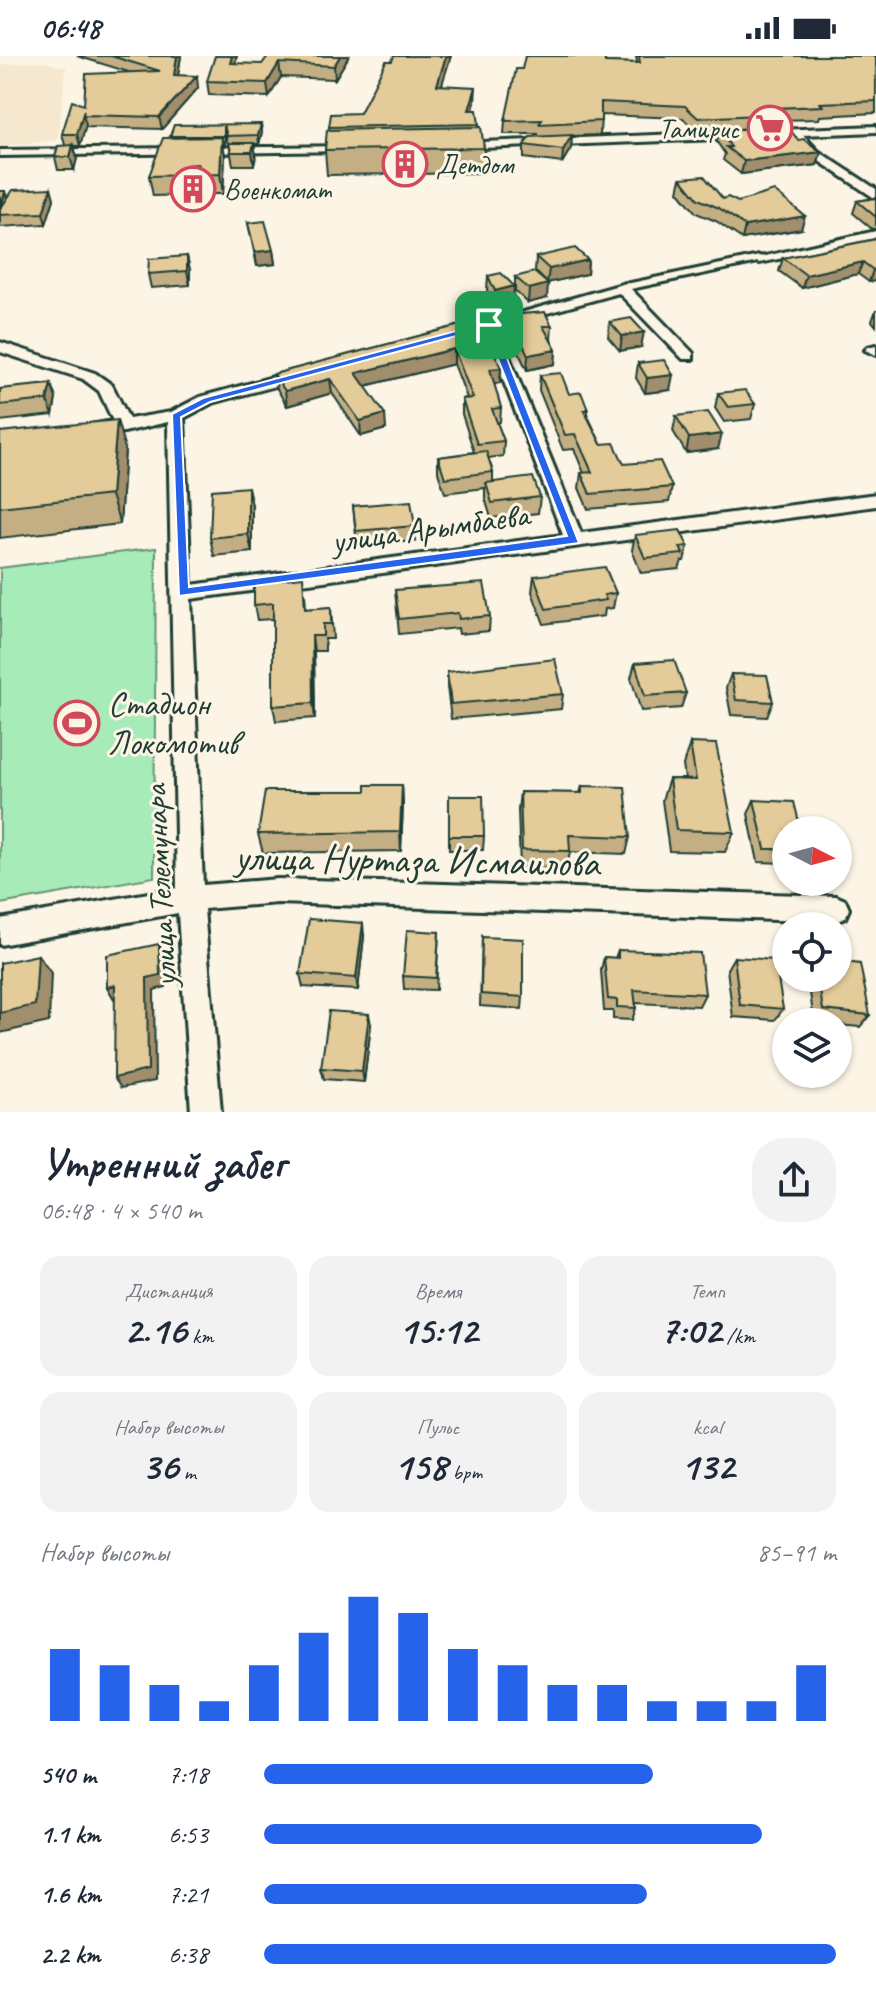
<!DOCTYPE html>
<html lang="ru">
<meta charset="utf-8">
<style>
body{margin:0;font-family:Caveat,sans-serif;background:#f2f2f3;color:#1f2937;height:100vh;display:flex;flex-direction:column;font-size:30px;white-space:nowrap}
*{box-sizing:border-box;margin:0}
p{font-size:26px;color:#747a83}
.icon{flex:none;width:44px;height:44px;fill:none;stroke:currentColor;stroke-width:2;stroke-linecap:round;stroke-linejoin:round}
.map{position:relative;height:1056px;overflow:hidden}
.panel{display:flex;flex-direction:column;background:#fff;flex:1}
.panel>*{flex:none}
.needle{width:52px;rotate:96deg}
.controls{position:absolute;left:772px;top:760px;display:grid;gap:16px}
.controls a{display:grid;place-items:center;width:80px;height:80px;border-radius:50%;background:#fff;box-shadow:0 2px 6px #0004;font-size:40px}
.pin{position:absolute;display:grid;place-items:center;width:68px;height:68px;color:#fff;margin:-34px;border-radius:16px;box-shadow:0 4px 12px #0006}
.round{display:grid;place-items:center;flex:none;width:84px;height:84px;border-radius:32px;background:#f2f2f3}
.head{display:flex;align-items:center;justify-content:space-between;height:136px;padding:0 40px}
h1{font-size:44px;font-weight:700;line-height:60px}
.figures{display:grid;grid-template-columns:repeat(3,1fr);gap:12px;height:136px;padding:8px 40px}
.figures div{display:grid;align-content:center;border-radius:20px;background:#f2f2f3;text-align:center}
.figures b{font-size:40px;font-weight:700}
.figures small{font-size:22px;font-weight:400}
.figures p{font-size:22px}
.chart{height:224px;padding:16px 40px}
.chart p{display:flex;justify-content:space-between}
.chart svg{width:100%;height:144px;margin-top:8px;stroke:#2563eb;stroke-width:6}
ul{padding:0 40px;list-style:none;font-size:26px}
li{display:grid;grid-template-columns:128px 96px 1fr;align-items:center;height:60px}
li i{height:20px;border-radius:10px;background:#2563eb}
.status{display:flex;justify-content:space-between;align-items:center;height:56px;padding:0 40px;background:#fff;direction:ltr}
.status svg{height:22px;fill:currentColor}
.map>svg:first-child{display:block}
</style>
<div class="status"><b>06:48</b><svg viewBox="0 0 49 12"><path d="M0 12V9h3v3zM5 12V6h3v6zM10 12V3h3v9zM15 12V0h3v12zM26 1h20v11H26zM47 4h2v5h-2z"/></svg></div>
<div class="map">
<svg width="876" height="1056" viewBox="0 0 876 1056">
<rect width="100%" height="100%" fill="#fcf5e5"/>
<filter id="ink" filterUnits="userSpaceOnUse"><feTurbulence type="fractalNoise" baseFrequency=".0125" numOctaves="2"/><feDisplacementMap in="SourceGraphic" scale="16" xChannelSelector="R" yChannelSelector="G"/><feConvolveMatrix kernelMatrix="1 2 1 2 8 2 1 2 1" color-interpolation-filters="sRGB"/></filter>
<g filter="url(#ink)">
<path fill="#f5e8ce" d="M 37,5 L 66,11 L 58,84 L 0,90 L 0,9 Z"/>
<path fill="#a7ecb8" stroke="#639476" stroke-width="2" d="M 156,492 L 154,821 L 0,848 L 0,512 Z"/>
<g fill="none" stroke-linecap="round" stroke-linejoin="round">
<g stroke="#1f3d34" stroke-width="6">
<path id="pedestrian" d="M 759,200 L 763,201 L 763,205 L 626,234 L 620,231 L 626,228 Z"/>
</g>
<g stroke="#1f3d34" stroke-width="6">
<path id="minor" d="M 876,70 L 876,76 L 803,79 L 818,95 L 876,133 L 876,143 L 810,99 L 795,82 L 798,80 L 456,93 L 450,90 L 456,87 Z
M 356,90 L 356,94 L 352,95 L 0,100 L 0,94 Z
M 876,175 L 876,183 L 759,207 L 752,203 Z
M 626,227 L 631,228 L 631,233 L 693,297 L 693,303 L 683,303 L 619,237 L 497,271 L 581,477 L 876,438 L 876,450 L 191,543 L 203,829 L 278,823 L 836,840 L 845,844 L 849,853 L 845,862 L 836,866 L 278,847 L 204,853 L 221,1056 L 191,1056 L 178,857 L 0,889 L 0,863 L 177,832 L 168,366 L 124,376 L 85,378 L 85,370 L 113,365 L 99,335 L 83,323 L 0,296 L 0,286 L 95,317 L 112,329 L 129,363 L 171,356 L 200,341 L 299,314 L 305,316 L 305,322 L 212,347 L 184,362 L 191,529 L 563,479 L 484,274 L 450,284 L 442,279 Z
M 876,289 L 876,299 L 865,294 L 868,291 Z"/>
</g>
<use href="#pedestrian" fill="#fcf5e5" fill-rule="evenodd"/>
<use href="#minor" fill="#fcf5e5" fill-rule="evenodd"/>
</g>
<path fill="#c4af84" stroke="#1f3d34" stroke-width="2" d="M 77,0 L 181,0 L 178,19 L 198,32 L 162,73 L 86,71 L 86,69 L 80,90 L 74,90 L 77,102 L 74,114 L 58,114 L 55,101 L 65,89 L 62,78 L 84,49 L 129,16 Z
M 349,0 L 335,23 L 281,21 L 269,41 L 209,39 L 207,25 L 235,8 L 262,8 Z
M 636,0 L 876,0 L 876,57 L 820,60 L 819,63 L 778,64 L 776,71 L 695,75 L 683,62 L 601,59 L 600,79 L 572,80 L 571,92 L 562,107 L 524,102 L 524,89 L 538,81 L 538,78 L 504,78 L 505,65 L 522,13 L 605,6 L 637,7 Z
M 442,29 L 475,45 L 473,54 L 479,68 L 484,92 L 484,117 L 327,119 L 325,94 L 329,71 L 360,57 Z
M 261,68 L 262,76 L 259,88 L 254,88 L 256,100 L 254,109 L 233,109 L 229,88 L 228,88 L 225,77 L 225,88 L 223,88 L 225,100 L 223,138 L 203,138 L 201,127 L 190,128 L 190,139 L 153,140 L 149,120 L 170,80 Z
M 719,74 L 798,84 L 821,96 L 817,109 L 741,118 L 723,104 L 725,98 L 717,86 Z
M 681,122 L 723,143 L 801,173 L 742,183 L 716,165 L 696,157 L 678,135 Z
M 51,132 L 54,143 L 46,168 L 0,171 L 0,135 L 7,143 Z
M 876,142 L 876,173 L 872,173 L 853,157 L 857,145 Z
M 248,167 L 273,194 L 275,208 L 257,210 Z
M 876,181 L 876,225 L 869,226 L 858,218 L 802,232 L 779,215 L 783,202 L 875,183 Z
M 187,200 L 190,214 L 190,229 L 151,232 L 148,218 Z
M 536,201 L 588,204 L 587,218 L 547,227 L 535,215 Z
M 488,220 L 513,244 L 494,249 L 487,234 Z
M 515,221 L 547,242 L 528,247 L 515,235 Z
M 876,254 L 876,270 L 872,265 Z
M 509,259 L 552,270 L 551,284 L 556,294 L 555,308 L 527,314 L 508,274 Z
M 610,266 L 641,291 L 620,295 L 608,281 Z
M 468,267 L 501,312 L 500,327 L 494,328 L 501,352 L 500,366 L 497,367 L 504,385 L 503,400 L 488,402 L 493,416 L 493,426 L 540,441 L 538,457 L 491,462 L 485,442 L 485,432 L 445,437 L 438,416 L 438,401 L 474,396 L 462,358 L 462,343 L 467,342 L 454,308 L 365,330 L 386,373 L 361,380 L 332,337 L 287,350 L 277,333 L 274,318 Z
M 638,307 L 670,334 L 645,337 L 636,322 Z
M 540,319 L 569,338 L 588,354 L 588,360 L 601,388 L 624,408 L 672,431 L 669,446 L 588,453 L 579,432 L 581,417 L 584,417 L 574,393 L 563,394 L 539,334 Z
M 0,333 L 56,342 L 53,359 L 0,365 Z
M 718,337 L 755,348 L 751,363 L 724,366 L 715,352 Z
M 676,360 L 718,393 L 686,397 L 673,375 Z
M 0,376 L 125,393 L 120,468 L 0,482 Z
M 252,449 L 252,496 L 214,500 L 210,482 Z
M 353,450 L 415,470 L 415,485 L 357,490 Z
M 635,479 L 688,490 L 684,505 L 682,505 L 679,513 L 641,517 L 632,494 Z
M 534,520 L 616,537 L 613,552 L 605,553 L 604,560 L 544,568 L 532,536 Z
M 395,534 L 490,560 L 489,575 L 459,578 L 458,572 L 399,578 Z
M 305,537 L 306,553 L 331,551 L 333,583 L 325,583 L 325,595 L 314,595 L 315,662 L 276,665 L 273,650 L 273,563 L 257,564 L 254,549 Z
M 635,607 L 686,637 L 681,652 L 641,655 L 631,622 Z
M 447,616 L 563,638 L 561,653 L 451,663 L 447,631 Z
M 731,618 L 773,646 L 767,661 L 731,659 L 726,632 Z
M 690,687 L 734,776 L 725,796 L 669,795 L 662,744 L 669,723 L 685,723 L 683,709 Z
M 402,729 L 403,748 L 401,795 L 263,797 L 258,778 L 366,735 Z
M 582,730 L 630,781 L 626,798 L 570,796 L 567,812 L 520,811 L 518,754 L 520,736 L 580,737 Z
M 449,740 L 484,780 L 483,794 L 449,794 Z
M 754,744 L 786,774 L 786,807 L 758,806 L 748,758 Z
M 439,876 L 436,934 L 404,933 L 403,920 Z
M 364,880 L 358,934 L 303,931 L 300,918 Z
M 482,881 L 523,941 L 522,953 L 480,950 Z
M 618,894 L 705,938 L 699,950 L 636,947 L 636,952 L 632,964 L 613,963 L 613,955 L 604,955 L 601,914 L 604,901 L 615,902 Z
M 734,901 L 783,953 L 775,964 L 733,961 L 727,913 Z
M 808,922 L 838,922 L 870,959 L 860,971 L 838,969 L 838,966 L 814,966 Z
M 371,969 L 364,1026 L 324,1023 L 321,1012 Z"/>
<path fill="#a08e6c" stroke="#1f3d34" stroke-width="2" d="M 177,0 L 181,0 L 176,31 L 174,19 Z
M 232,0 L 237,0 L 232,21 L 230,7 Z
M 340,0 L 349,0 L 335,23 L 334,10 Z
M 446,0 L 451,0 L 437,44 L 437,29 Z
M 279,7 L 281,21 L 269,41 L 267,27 Z
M 197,20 L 198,32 L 162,73 L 159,61 Z
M 476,31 L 475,45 L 469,69 L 469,54 Z
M 84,54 L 83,59 L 86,69 L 80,90 L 77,78 Z
M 261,68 L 262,76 L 259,88 L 258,79 Z
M 572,79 L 571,92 L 562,107 L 563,94 Z
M 222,81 L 225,100 L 223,138 L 220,118 Z
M 254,87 L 256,100 L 254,109 L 252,96 Z
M 73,89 L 77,102 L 74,114 L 70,101 Z
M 821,96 L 817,109 L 741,118 L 744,105 Z
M 187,109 L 190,128 L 190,139 L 187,119 Z
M 51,132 L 54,143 L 46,168 L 43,157 Z
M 5,135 L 8,146 L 1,152 Z
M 805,160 L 801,173 L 742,183 L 745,170 Z
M 273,194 L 275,208 L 257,210 L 255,196 Z
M 187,200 L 190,214 L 190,229 L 187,215 Z
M 588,204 L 587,218 L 547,227 L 549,213 Z
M 863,206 L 858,218 L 802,232 L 806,219 Z
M 876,213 L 876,225 L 869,226 L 873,214 Z
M 548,228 L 547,242 L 528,247 L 529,233 Z
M 514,230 L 513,244 L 494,249 L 495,235 Z
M 644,276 L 641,291 L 620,295 L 622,280 Z
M 454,293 L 454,308 L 357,332 L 356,317 Z
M 556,294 L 555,308 L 527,314 L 528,299 Z
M 501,312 L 500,327 L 490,328 L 490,313 Z
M 673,319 L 670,334 L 645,337 L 647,322 Z
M 330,323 L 332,337 L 287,350 L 285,335 Z
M 51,328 L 56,342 L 53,359 L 47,344 Z
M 385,358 L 386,373 L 361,380 L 360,365 Z
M 117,364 L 125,393 L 120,468 L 111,439 Z
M 722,378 L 718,393 L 686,397 L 689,382 Z
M 248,431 L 252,449 L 252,496 L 248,478 Z
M 312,580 L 314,595 L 315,662 L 313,647 Z
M 402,729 L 403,748 L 401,795 L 400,776 Z
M 363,867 L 364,880 L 358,934 L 356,922 Z
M 159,888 L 165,900 L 166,931 L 154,934 L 155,1025 L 121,1032 L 114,1022 Z
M 38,899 L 51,917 L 49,966 L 0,977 L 0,957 Z
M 115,929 L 123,941 L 114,943 L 107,931 Z
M 369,958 L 371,969 L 364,1026 L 362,1015 Z"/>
<path fill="#e4cb9a" stroke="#1f3d34" stroke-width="2" d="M 111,0 L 177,0 L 174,19 L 197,20 L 159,61 L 83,59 L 84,54 L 77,78 L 62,78 L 72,45 L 84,49 L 86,18 L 160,15 Z
M 215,0 L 232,0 L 230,7 L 262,8 L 268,0 L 340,0 L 334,10 L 279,7 L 267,27 L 207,25 Z
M 394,0 L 446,0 L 437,29 L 476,31 L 469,54 L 477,54 L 479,68 L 329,71 L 331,58 L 360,57 L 386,5 L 392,5 Z
M 525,0 L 605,0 L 605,6 L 640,7 L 639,0 L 876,0 L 876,45 L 820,47 L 823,50 L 774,52 L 779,58 L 698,62 L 685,50 L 601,46 L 601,65 L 539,68 L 542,64 L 505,65 L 516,13 L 522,13 Z
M 261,68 L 258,79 L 227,80 L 224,69 L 224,80 L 170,80 L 174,69 Z
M 481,71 L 484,92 L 325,94 L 327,74 Z
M 788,71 L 798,84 L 804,83 L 821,96 L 744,105 L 726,91 L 731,91 L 719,74 Z
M 572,79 L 563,94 L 524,89 L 530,81 Z
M 222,81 L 220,118 L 200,119 L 198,108 L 187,109 L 187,119 L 149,120 L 163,82 Z
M 229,87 L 254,87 L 252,96 L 231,96 Z
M 73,89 L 70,101 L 55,101 L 58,90 Z
M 704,120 L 723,143 L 728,141 L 738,146 L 774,135 L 805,160 L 745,170 L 719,152 L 698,143 L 681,122 Z
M 51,132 L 43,157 L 0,159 L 0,135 L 5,135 L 1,152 L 13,134 Z
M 876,142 L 876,161 L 857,145 Z
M 265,165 L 273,194 L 255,196 L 248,167 Z
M 876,183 L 876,213 L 873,214 L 863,206 L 806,219 L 783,202 Z
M 575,192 L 588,204 L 549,213 L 536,201 Z
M 187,200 L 187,215 L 148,218 L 149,203 Z
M 534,216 L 548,228 L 529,233 L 515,221 Z
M 501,217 L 514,230 L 495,235 L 488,220 Z
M 545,256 L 552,270 L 543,270 L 556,294 L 528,299 L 509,259 Z
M 631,262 L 644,276 L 622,280 L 610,266 Z
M 468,267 L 492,291 L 501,312 L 490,313 L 501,352 L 492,353 L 504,385 L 477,388 L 462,343 L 473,342 L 454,293 L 356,317 L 385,358 L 360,365 L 330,323 L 285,335 L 274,318 Z
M 664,304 L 673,319 L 647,322 L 638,307 Z
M 561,317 L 569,338 L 581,336 L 588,354 L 584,354 L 601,388 L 614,387 L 624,408 L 660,405 L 672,431 L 590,438 L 581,417 L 592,416 L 575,378 L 565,379 L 540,319 Z
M 51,328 L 47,344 L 0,349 L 0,333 Z
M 745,334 L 755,348 L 728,351 L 718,337 Z
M 708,356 L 722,378 L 689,382 L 676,360 Z
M 117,364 L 111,439 L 0,451 L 0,376 Z
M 486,395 L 493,416 L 445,422 L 438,401 Z
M 533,421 L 540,441 L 492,447 L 486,427 Z
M 248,431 L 248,478 L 210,482 L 212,434 Z
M 411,445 L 415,470 L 356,475 L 353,450 Z
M 680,474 L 688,490 L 680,491 L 683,498 L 645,502 L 635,479 Z
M 605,511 L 616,537 L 604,539 L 606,544 L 546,553 L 534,520 Z
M 303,521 L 305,553 L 331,551 L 331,568 L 323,568 L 323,580 L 312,580 L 313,647 L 273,650 L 273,547 L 254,549 L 254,526 Z
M 484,527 L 490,560 L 459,563 L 458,557 L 399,563 L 395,534 Z
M 555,603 L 563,638 L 451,648 L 447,616 Z
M 674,604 L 686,637 L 645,640 L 635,607 Z
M 731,618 L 767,619 L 773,646 L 736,644 Z
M 690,687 L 716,688 L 734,776 L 676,774 L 669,723 L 696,724 Z
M 366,729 L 402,729 L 400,776 L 258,778 L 265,735 L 366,735 Z
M 582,730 L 625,731 L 630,781 L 569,779 L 570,795 L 522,794 L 520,736 L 582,737 Z
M 449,740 L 483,740 L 484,780 L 449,780 Z
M 754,744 L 794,746 L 801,774 L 786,774 L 786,793 L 765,793 Z
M 309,863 L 363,867 L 356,922 L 300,918 Z
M 407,874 L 439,876 L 436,922 L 403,920 Z
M 482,881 L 523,883 L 523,941 L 481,938 Z
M 159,888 L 160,919 L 147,922 L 148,1014 L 114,1022 L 115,929 L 107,931 L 107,899 Z
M 618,894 L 700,897 L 705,938 L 634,934 L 636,952 L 617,951 L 617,944 L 608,943 L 604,901 L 618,902 Z
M 38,899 L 35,949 L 0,957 L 0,907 Z
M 734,901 L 775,904 L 783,953 L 740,949 Z
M 838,905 L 860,908 L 870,959 L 823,954 L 818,922 L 838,922 Z
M 329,955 L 369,958 L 362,1015 L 321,1012 Z"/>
</g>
<path fill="#2563eb" stroke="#fff" stroke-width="2" fill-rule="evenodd" d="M 486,267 L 494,269 L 579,487 L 179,540 L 172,358 L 203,342 ZM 486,272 L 567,480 L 189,531 L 181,361 L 210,346 Z"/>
<defs>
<g id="supermarket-ring" transform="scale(2.3)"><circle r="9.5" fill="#fcf5e5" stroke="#d1495b" stroke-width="1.5"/><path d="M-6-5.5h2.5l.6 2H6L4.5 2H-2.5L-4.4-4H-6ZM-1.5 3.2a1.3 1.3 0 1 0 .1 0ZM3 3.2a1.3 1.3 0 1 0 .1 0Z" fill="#d1495b"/></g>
<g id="building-ring" transform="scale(2.3)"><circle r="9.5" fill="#fcf5e5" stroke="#d1495b" stroke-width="1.5"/><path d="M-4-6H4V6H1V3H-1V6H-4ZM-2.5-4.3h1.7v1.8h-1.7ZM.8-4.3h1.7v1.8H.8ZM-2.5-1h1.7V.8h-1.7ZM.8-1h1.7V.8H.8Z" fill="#d1495b"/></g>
<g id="stadium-ring" transform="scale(2.3)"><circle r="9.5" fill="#fcf5e5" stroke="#d1495b" stroke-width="1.5"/><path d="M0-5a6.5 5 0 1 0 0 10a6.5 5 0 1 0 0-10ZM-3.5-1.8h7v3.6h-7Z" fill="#d1495b"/></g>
</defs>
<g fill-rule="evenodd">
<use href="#supermarket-ring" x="770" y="72"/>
<use href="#building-ring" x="405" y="108"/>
<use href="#building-ring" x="193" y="133"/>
<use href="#stadium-ring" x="77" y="667"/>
</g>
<g text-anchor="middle" stroke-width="6" stroke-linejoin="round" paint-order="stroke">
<g font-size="28" fill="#1f3d34" stroke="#fcf5e5" text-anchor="start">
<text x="739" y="82" text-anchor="end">Тамирис</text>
<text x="436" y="118">Детдом</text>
<text x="224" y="143">Военкомат</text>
</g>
<g font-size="34" fill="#1f3d34" stroke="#fcf5e5">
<text transform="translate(430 471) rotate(-8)" y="12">улица Арымбаева</text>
<text transform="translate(159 830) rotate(-93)" y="12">улица Телемунара</text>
</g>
<g font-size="34" fill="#1f3d34" stroke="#fcf5e5" text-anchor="start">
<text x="108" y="659">Стадион<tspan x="108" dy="39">Локомотив</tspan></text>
</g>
<g font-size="40" fill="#1f3d34" stroke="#fcf5e5">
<text transform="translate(417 803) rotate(1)" y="14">улица Нуртаза Исмаилова</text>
</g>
</g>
</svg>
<div class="controls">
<a><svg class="needle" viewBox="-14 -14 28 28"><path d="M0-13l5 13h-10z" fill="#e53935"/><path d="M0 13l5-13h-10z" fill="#747a83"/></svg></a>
<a><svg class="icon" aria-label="locate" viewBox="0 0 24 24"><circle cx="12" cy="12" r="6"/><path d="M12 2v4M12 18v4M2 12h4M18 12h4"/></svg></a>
<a><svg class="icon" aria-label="layers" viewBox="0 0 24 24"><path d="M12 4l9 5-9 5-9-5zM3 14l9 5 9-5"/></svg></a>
</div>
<div class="pin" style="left:489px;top:269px;background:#1e9e55"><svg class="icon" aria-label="arrive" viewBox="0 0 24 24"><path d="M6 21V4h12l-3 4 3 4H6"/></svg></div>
</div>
<section class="panel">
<div class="head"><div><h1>Утренний забег</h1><p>06:48 · 4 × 540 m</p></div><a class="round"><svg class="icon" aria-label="share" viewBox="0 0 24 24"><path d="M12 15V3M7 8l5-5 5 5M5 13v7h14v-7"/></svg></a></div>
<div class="figures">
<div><p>Дистанция</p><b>2.16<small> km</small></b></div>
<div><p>Время</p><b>15:12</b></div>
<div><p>Темп</p><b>7:02<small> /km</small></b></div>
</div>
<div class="figures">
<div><p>Набор высоты</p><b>36<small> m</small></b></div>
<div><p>Пульс</p><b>158<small> bpm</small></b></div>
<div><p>kcal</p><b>132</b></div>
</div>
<div class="chart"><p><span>Набор высоты</span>85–91 m</p>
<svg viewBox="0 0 160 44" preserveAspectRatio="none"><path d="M5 44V22M15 44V27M25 44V33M35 44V38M45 44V27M55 44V17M65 44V6M75 44V11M85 44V22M95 44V27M105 44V33M115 44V33M125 44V38M135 44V38M145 44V38M155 44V27"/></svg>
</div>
<ul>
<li><b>540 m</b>7:18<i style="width:68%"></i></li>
<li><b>1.1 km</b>6:53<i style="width:87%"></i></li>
<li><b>1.6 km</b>7:21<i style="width:67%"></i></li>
<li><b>2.2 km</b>6:38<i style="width:100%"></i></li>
</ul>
</section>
